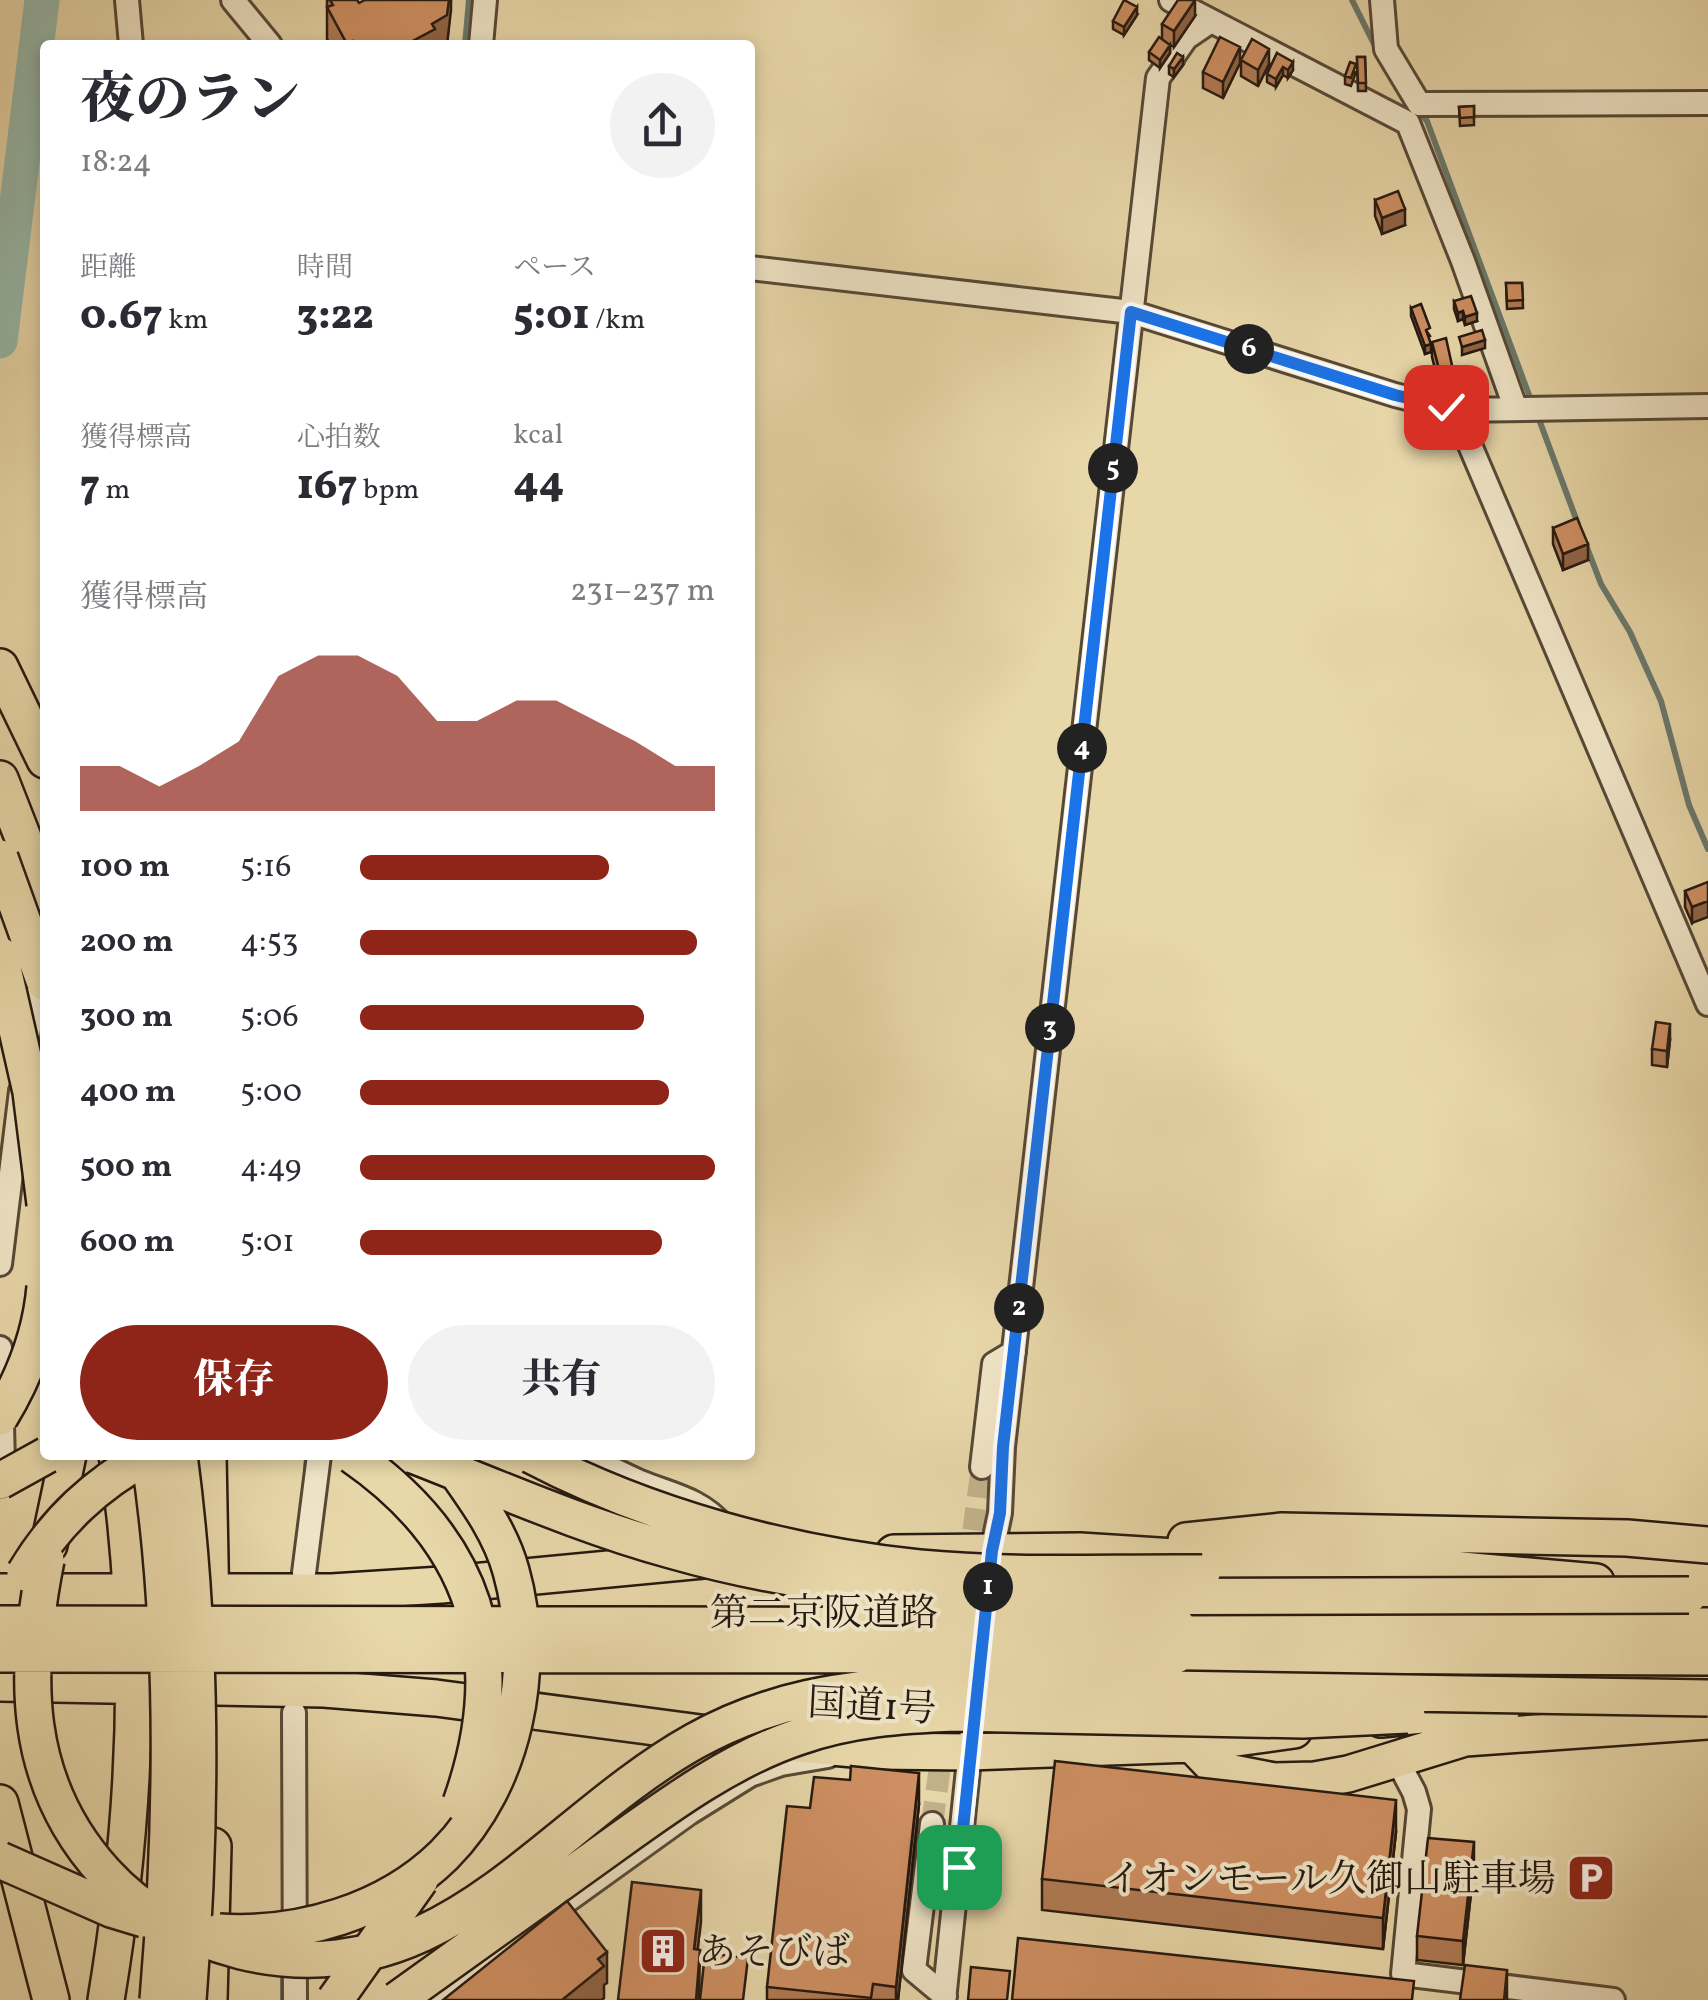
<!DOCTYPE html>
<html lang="ja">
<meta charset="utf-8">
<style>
body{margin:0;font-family:Vollkorn,"Noto Serif JP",serif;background:#f2f2f3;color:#2b2b33;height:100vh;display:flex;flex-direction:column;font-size:38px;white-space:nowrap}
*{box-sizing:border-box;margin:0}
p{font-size:32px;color:#7c7c81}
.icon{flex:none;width:55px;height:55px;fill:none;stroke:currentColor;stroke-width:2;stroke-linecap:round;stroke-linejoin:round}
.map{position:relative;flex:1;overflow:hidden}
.sheet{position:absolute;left:40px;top:40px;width:715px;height:1420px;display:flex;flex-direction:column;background:#fff;border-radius:10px;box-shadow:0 5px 15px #0003}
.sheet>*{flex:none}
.pin{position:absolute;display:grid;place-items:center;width:85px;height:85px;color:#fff;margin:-42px;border-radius:20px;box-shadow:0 5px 15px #0006}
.km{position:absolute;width:50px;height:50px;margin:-25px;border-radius:50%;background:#222;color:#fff;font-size:28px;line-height:50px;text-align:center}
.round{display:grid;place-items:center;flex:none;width:105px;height:105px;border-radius:52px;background:#f2f2f3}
.summary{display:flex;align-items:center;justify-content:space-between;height:170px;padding:0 40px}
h1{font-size:55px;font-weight:800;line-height:75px}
.figures{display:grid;grid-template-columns:repeat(3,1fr);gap:15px;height:170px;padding:10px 40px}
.figures div{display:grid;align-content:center}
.figures b{font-size:42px;font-weight:800}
.figures small{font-size:28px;font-weight:400}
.figures p{font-size:28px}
.chart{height:280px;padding:20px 40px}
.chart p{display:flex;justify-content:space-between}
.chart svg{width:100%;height:180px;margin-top:10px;fill:#8f2418;opacity:.7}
.action{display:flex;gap:20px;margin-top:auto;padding:20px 40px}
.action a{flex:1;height:115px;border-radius:60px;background:#8f2418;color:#fff;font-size:40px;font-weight:800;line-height:115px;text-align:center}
.action a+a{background:#f2f2f3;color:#2b2b33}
ul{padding:0 40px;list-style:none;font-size:32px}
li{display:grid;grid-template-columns:160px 120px 1fr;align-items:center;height:75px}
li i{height:25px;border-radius:12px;background:#8f2418}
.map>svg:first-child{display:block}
</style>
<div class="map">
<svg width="1708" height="2000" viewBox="0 0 1708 2000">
<rect width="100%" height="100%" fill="#e8d7a9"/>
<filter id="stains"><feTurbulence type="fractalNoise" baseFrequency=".002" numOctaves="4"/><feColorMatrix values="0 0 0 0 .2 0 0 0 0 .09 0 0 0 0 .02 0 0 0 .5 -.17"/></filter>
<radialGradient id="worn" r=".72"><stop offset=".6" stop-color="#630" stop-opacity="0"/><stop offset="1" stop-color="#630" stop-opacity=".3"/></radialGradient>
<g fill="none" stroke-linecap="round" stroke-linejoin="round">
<path stroke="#69796c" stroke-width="6" d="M 1352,0 L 1376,48
M 465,45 L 469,0
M 1419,112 L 1427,121 L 1532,403
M 1537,414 L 1578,524
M 1586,545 L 1601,584 L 1630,632 L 1661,701 L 1689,805 L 1708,849
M 306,1474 L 307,1455
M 283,2000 L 283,1966"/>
<path stroke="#97b9aa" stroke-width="35" d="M 0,341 L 42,0"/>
<path stroke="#c1b18a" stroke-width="22" stroke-dasharray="22 11" stroke-linecap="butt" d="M 969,1563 L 982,1467
M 932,1824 L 944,1738"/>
<g stroke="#564836" stroke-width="28">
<path id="minor" d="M 127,0 L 131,45
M 233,0 L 270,45
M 1171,0 L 1408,123 L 1463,261 L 1515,407
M 1382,0 L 1386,49 L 1419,104
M 481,45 L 485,0
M 1419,104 L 1708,103
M 750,268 L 1131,312 L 1395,395 L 1455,410 L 1708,406
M 1455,410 L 1708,1004
M 27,1044 L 45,909
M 0,1264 L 21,1091
M 0,1348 L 3,1463 L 0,1485
M 581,1455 C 601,1463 620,1473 640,1482 C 672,1495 700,1499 723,1526
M 982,1467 L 994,1364 L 1014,1352
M 990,1561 L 1000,1513 L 1003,1447 L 1158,78 L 1186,38 L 1211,21
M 304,1573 L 319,1455
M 294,1713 L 295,2000
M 1396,1758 L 1414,1792 L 1419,1809 L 1403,1974 L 1613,2000
M 932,1824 L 914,1970 L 945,1996
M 429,2000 L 689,1813 L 750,1775 L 781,1764 L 828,1756
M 944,2000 L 975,1702"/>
</g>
<g stroke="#251910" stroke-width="40">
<path id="highway" d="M 0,667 L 45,760
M 0,779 L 45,894
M 208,1455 L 211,1614
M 1186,1541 L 1282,1531 L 1627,1538 L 1708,1545
M 49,1545 L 68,1455
M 894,1553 L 1080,1551 L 1238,1561 L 1395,1564 L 1596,1582
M 0,1592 L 332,1592 L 441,1585 L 703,1560
M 1177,1626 L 1708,1626
M 1176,1655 L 1708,1657
M 0,1683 L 324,1689 L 436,1698 L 753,1740 L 876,1751 L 970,1752 L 1192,1744 L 1294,1730
M 1381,1719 L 1503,1707
M 1192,1744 L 1217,1770 L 1274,1781 L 1315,1780 L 1348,1774 L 1465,1738 L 1708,1721
M 0,1803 L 51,2000
M 106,2000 C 136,1819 145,1637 117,1455
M 209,2000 L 213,1846"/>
</g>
<use href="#minor" stroke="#f0e5c7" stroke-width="22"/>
<use href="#highway" stroke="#e8d7a9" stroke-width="35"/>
<g stroke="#251910" stroke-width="40" stroke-linecap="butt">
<path id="highway-bridge" d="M 0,858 L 45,983
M 0,955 L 31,1092 L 45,1204
M 0,1417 C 25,1376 41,1334 45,1287
M 149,1455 C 176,1632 173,1822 158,2000
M 179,1455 C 203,1635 202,1819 188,2000
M 352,1455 C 479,1543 512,1659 461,1803
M 413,1455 C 498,1488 583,1526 671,1550 C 769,1578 870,1592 972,1597 L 1689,1595
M 531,1455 C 649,1517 787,1554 919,1568 C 1012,1577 1108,1572 1202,1573
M 0,1481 L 47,1455
M 46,1560 C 23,1675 22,1782 105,1873 C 142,1914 188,1937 241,1951 C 442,2000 544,1825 695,1741 C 769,1700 845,1687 928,1685 L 1708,1698
M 25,1573 C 56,1521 96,1484 149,1455
M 0,1624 L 1177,1626
M 0,1654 L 1176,1655
M 0,1860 L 111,1909 L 144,1919
M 219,1932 C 299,1937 386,1912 444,1855 C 515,1784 538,1666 511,1571 C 501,1534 478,1502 456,1471
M 335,2000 L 420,1880
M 397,2000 C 463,1953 529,1905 595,1858 C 658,1813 724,1762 798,1737 C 849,1719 902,1715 955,1713 L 1303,1720 L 1407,1715"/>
</g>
<use href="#highway-bridge" stroke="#e8d7a9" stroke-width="35"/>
</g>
<path fill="#b17b54" stroke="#251910" stroke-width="2.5" d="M 327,0 L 357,0 L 359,3 L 451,0 L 447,45 L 331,45 L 327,39 Z
M 1137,15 L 1124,35 L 1113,29 L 1113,21 Z
M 1195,16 L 1174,47 L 1170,45 L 1170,53 L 1160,68 L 1149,60 L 1149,52 L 1162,39 L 1162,24 Z
M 1277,53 L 1293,70 L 1288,78 L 1283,75 L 1276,87 L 1267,82 L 1267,74 Z
M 1357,57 L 1365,57 L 1366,91 L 1358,91 Z
M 1241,60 L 1269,64 L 1258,86 L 1241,76 Z
M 1240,63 L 1223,98 L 1203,88 L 1203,72 Z
M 1183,65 L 1174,77 L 1169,74 L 1169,66 Z
M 1356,72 L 1351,86 L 1345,84 L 1345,76 Z
M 1474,106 L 1474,125 L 1460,126 L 1459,107 Z
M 1375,200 L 1405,225 L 1382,234 L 1375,216 Z
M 1506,283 L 1522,283 L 1523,308 L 1507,309 Z
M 1454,301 L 1477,321 L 1465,325 L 1463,319 L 1458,321 L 1454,309 Z
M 1411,308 L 1430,336 L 1428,337 L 1431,352 L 1425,354 L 1411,316 Z
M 1432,342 L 1453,386 L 1440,389 L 1432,357 Z
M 1553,528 L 1588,560 L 1563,570 L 1553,544 Z
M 1708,882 L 1692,923 L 1685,907 L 1685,891 Z
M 1670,1040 L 1667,1067 L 1652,1065 L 1652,1049 Z
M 919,1804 L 898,2000 L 767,2000 L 767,1987 L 810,1808 Z
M 1396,1832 L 1383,1949 L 1042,1910 L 1042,1879 Z
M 1474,1866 L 1463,1965 L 1417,1960 L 1417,1936 Z"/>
<path fill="#906445" stroke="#251910" stroke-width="2.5" d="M 449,0 L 451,0 L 451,10 L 447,45 L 405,45 L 432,24 Z
M 1195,0 L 1195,16 L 1174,47 L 1174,31 Z
M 1137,7 L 1137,15 L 1124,35 L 1124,27 Z
M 1170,45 L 1170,53 L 1160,68 L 1160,60 Z
M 1240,47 L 1240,63 L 1223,98 L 1223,82 Z
M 1269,49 L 1269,64 L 1258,86 L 1258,70 Z
M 1183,57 L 1183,65 L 1174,77 L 1174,69 Z
M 1293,62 L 1293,70 L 1288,78 L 1288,70 Z
M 1283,67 L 1283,75 L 1276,87 L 1276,79 Z
M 1405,209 L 1405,225 L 1382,234 L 1382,218 Z
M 1463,311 L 1463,319 L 1458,321 L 1458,313 Z
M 1477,313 L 1477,321 L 1465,325 L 1465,317 Z
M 1485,340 L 1485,348 L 1462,355 L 1462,347 Z
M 1431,344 L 1431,352 L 1425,354 L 1425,346 Z
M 1453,370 L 1453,386 L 1440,389 L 1440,373 Z
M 1588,544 L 1588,560 L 1563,570 L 1563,554 Z
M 1708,901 L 1708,917 L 1692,923 L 1692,907 Z
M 1670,1024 L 1670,1040 L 1667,1067 L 1667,1051 Z
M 919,1773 L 919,1804 L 898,2000 L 896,2000 L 896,1987 Z
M 1396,1800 L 1396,1832 L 1383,1949 L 1383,1918 Z
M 1474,1842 L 1474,1866 L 1463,1965 L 1463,1941 Z
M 701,1890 L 701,1922 L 694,1981 L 694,1949 Z
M 700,1950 L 699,2000 L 696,2000 Z
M 607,1952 L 607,1983 L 604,1985 L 604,1998 L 602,2000 L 562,2000 L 598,1959 Z
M 1507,1970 L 1507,2000 L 1504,2000 Z"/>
<path fill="#ce8f62" stroke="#251910" stroke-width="2.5" d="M 330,0 L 357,0 L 359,3 L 365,0 L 449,0 L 447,15 L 432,24 L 435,29 L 405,45 L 355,45 L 353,41 L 347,44 L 327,7 L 333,5 Z
M 1124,0 L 1137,7 L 1124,27 L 1113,21 Z
M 1178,0 L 1195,0 L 1174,31 L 1162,24 Z
M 1159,37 L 1170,45 L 1160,60 L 1149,52 Z
M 1220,37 L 1240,47 L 1223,82 L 1203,72 Z
M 1252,39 L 1269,49 L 1258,70 L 1241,60 Z
M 1177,53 L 1183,57 L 1174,69 L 1169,66 Z
M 1277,53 L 1293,62 L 1288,70 L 1283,67 L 1276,79 L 1267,74 Z
M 1357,57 L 1365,57 L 1366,83 L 1358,83 Z
M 1350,62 L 1356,64 L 1351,78 L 1345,76 Z
M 1474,106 L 1474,117 L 1460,118 L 1459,107 Z
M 1398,191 L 1405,209 L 1382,218 L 1375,200 Z
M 1506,283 L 1522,283 L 1523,300 L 1507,301 Z
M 1471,296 L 1477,313 L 1465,317 L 1463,311 L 1458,313 L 1454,301 Z
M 1421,304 L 1430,328 L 1426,330 L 1431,344 L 1425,346 L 1411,308 Z
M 1482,330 L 1485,340 L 1462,347 L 1459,337 Z
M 1446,338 L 1453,370 L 1440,373 L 1432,342 Z
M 1577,518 L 1588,544 L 1563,554 L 1553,528 Z
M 1708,882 L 1708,901 L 1692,907 L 1685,891 Z
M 1656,1022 L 1670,1024 L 1667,1051 L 1652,1049 Z
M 1055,1761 L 1396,1800 L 1383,1918 L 1042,1879 Z
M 851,1766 L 919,1773 L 896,1987 L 873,1984 L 871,1998 L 767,1987 L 787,1806 L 810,1808 L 814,1777 L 850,1780 Z
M 1428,1838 L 1474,1842 L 1463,1941 L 1417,1936 Z
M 632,1882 L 701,1890 L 694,1949 L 700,1950 L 696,2000 L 618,2000 Z
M 567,1901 L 607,1952 L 598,1959 L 604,1966 L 562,2000 L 443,2000 Z
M 1018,1938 L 1414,1981 L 1412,2000 L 1012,2000 Z
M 705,1953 L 748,1958 L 743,2000 L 700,2000 Z
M 1465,1965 L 1507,1970 L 1504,2000 L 1460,2000 Z
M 971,1967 L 1010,1971 L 1007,2000 L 968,2000 Z"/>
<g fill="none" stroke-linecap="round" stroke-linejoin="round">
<g stroke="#fff" stroke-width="20">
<path id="route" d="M 959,1867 L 992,1551 L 1000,1513 L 1003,1447 L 1131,312 L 1395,395 L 1446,407"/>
</g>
<use href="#route" stroke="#1a73e8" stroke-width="12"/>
</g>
<defs>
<g id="parking-square" transform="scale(2.5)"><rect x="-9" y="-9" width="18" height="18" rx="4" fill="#8f2418" stroke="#f0e5c7"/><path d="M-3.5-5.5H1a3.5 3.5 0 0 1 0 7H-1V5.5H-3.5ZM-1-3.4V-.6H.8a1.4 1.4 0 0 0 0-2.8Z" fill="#fff"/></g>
<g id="building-square" transform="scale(2.5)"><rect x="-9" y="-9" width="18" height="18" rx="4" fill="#8f2418" stroke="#f0e5c7"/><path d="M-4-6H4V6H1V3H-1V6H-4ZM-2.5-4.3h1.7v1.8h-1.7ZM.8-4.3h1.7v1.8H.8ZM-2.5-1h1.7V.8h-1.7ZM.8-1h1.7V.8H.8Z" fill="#fff"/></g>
</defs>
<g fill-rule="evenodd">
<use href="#parking-square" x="1591" y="1878"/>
<use href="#building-square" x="663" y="1951"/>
</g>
<g text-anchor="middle" stroke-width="8" stroke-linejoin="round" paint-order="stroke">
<g font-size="38" fill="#251910" stroke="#f0e5c7">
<text x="824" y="1625">第二京阪道路</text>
<text transform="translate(872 1705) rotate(3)" y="13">国道1号</text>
</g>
<g font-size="38" fill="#251910" stroke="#f0e5c7" text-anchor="end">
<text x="1556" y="1891">イオンモール久御山駐車場</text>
<text x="698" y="1964" text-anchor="start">あそびば</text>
</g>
</g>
<rect width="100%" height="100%" filter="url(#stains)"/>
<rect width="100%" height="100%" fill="url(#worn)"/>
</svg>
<div class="pin" style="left:959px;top:1867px;background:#1e9e55"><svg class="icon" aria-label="arrive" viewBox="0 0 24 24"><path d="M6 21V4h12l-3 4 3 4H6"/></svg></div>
<div class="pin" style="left:1446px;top:407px;background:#d93025"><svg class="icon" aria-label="check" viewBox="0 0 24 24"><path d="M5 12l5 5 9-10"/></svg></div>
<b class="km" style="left:988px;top:1587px">1</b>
<b class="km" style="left:1019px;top:1308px">2</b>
<b class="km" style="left:1050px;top:1028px">3</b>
<b class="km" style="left:1082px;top:748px">4</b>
<b class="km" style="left:1113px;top:468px">5</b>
<b class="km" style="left:1249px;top:349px">6</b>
<section class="sheet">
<div class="summary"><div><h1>夜のラン</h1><p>18:24</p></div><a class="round"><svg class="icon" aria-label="share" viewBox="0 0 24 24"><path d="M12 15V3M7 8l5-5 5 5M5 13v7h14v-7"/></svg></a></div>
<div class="figures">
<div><p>距離</p><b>0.67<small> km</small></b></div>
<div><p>時間</p><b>3:22</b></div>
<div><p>ペース</p><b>5:01<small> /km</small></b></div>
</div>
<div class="figures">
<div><p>獲得標高</p><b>7<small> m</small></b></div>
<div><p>心拍数</p><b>167<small> bpm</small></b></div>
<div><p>kcal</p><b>44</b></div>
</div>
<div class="chart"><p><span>獲得標高</span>231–237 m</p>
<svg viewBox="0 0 160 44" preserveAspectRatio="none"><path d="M0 44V33L10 33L20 38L30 33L40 27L50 11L60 6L70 6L80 11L90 22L100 22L110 17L120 17L130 22L140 27L150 33L160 33V44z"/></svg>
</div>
<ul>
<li><b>100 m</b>5:16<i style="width:70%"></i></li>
<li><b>200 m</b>4:53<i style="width:95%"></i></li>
<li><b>300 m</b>5:06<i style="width:80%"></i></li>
<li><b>400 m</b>5:00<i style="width:87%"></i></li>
<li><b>500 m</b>4:49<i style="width:100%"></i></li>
<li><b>600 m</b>5:01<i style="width:85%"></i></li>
</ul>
<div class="action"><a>保存</a><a>共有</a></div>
</section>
</div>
